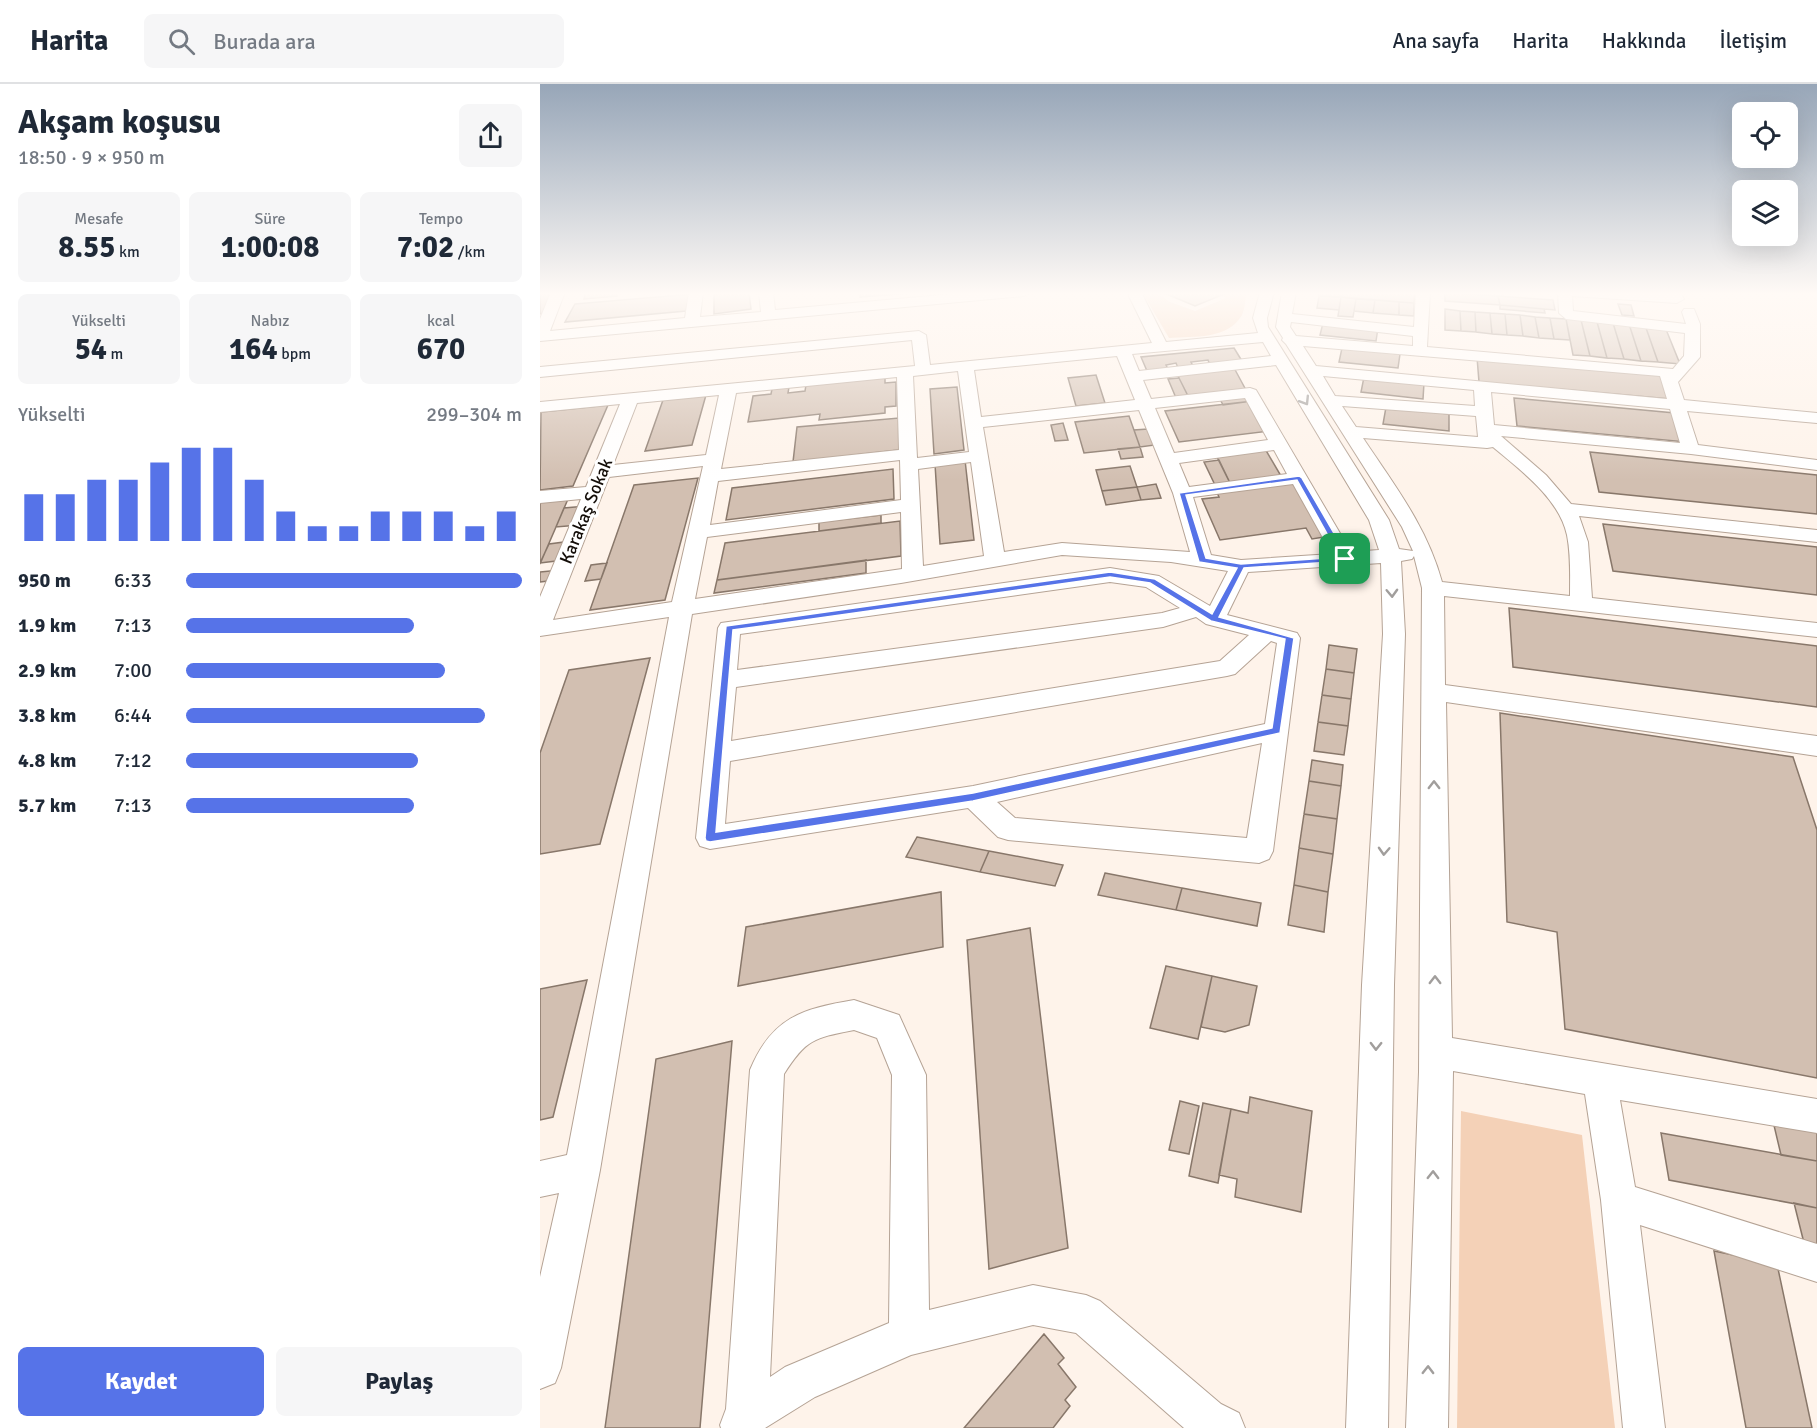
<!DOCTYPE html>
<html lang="tr">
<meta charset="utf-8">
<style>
body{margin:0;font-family:Signika,sans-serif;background:#f6f6f7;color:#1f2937;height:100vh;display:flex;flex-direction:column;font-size:22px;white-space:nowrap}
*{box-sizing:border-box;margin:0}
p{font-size:20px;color:#747a83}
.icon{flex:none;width:33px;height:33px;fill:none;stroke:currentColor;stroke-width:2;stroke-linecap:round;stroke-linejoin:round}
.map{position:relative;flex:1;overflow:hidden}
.side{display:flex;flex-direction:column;background:#fff;width:540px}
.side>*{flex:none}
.controls{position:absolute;left:1192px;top:18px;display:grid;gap:12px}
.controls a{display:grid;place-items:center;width:66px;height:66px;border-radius:9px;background:#fff;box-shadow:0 6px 24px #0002;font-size:30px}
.pin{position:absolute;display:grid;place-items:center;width:51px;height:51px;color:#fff;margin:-26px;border-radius:12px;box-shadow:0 3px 9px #0006}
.round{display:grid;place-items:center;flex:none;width:63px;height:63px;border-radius:9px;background:#f6f6f7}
.overview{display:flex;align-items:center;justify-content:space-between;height:102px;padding:0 18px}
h1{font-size:33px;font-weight:800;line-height:45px}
.figures{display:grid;grid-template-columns:repeat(3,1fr);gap:9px;height:102px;padding:6px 18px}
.figures div{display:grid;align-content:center;border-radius:9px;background:#f6f6f7;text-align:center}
.figures b{font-size:30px;font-weight:800}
.figures small{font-size:16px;font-weight:400}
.figures p{font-size:16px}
.chart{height:168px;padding:12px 18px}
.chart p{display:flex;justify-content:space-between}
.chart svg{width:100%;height:108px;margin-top:6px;stroke:#5673e8;stroke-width:6}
.primary-button{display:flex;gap:12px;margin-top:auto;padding:12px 18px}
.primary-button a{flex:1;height:69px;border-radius:9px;background:#5673e8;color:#fff;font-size:24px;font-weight:800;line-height:69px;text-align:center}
.primary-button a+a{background:#f6f6f7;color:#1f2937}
ul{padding:0 18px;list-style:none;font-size:20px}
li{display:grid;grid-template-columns:96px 72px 1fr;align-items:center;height:45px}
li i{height:15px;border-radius:8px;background:#5673e8}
header{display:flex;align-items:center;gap:36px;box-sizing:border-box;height:84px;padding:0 30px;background:#fff;border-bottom:2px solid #e0e1e3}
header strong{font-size:28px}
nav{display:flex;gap:33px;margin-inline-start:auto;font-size:21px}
.search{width:420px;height:54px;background:#f6f6f7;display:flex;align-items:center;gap:15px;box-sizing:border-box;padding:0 21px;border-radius:9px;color:#747a83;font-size:22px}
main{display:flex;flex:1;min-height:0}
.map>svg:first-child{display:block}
</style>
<header>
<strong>Harita</strong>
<div class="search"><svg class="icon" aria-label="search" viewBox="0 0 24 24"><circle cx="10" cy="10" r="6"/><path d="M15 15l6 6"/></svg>Burada ara</div>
<nav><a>Ana sayfa</a><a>Harita</a><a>Hakkında</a><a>İletişim</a></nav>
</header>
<main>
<section class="side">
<div class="overview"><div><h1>Akşam koşusu</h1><p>18:50 · 9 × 950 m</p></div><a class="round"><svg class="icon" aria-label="share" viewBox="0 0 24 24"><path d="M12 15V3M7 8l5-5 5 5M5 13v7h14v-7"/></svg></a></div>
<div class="figures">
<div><p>Mesafe</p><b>8.55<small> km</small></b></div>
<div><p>Süre</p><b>1:00:08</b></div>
<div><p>Tempo</p><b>7:02<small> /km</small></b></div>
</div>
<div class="figures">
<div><p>Yükselti</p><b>54<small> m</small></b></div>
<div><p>Nabız</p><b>164<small> bpm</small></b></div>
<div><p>kcal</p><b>670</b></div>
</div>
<div class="chart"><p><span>Yükselti</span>299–304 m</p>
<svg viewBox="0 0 160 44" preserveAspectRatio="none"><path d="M5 44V25M15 44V25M25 44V19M35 44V19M45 44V12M55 44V6M65 44V6M75 44V19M85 44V32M95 44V38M105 44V38M115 44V32M125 44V32M135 44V32M145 44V38M155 44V32"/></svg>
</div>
<ul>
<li><b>950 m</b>6:33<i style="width:100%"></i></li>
<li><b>1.9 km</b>7:13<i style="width:68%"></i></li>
<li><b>2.9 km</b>7:00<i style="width:77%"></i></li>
<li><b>3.8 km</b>6:44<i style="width:89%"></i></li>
<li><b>4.8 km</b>7:12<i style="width:69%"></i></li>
<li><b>5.7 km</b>7:13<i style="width:68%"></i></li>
</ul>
<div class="primary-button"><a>Kaydet</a><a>Paylaş</a></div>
</section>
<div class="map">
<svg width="1277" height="1344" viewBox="0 0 1277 1344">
<rect width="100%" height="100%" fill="#fef3ea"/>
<path fill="#f4d1b7" d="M 602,208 L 615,208 L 630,218 L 655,227 L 686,214 L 674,208 L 707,208 C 705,215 705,225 702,231 C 688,256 653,252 629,254 Z
M 921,1027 L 1042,1051 L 1075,1344 L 917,1344 Z"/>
<path fill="#d2bfb1" stroke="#88776a" stroke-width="1.5" d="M 0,208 L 11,208 L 3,229 L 0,230 Z
M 46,208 L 78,208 L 77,212 L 44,215 Z
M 174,208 L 209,208 L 211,225 L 174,230 Z
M 320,208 L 372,208 L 372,209 L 320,213 Z
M 676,208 L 682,211 L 655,222 L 624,209 Z
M 780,208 L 802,208 L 801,213 L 779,212 Z
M 802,208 L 875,208 L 874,219 L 801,213 Z
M 905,208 L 958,212 L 960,221 L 905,217 Z
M 152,210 L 146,227 L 25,238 L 35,220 Z
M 779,212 L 801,213 L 799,226 L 777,224 Z
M 958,212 L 1013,216 L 1015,226 L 960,221 Z
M 801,213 L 816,215 L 813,233 L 798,232 Z
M 816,215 L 835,216 L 833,229 L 814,227 Z
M 835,216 L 859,218 L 859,231 L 833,229 Z
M 859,218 L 874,219 L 874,232 L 859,231 Z
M 1078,220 L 1091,221 L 1094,232 L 1082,231 Z
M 960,221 L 1004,225 L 1005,229 L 960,225 Z
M 905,225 L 920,227 L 921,247 L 905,246 Z
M 920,227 L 935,228 L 936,248 L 921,247 Z
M 935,228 L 950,229 L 952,250 L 936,248 Z
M 950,229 L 965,230 L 967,251 L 952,250 Z
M 965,230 L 980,231 L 983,252 L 967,251 Z
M 980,231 L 995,233 L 999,254 L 983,252 Z
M 995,233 L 1010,234 L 1014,255 L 999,254 Z
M 1010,234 L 1026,235 L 1030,256 L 1014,255 Z
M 1026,235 L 1041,236 L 1050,272 L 1033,271 Z
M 1041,236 L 1057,238 L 1067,274 L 1050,272 Z
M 1057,238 L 1073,239 L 1084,275 L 1067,274 Z
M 783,239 L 838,244 L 836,257 L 780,251 Z
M 1073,239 L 1089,240 L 1101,277 L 1084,275 Z
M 1089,240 L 1105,241 L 1118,278 L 1101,277 Z
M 1105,241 L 1125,243 L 1140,280 L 1118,278 Z
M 694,264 L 702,277 L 670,281 L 668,276 L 651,278 L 653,282 L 638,284 L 636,279 L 626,281 L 628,285 L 607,287 L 601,273 Z
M 802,264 L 860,270 L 858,284 L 799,278 Z
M 937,273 L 1121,289 L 1130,315 L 939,298 Z
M 693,282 L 706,306 L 648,312 L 636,288 Z
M 556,291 L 565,319 L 536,322 L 528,294 Z
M 345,293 L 345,299 L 356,298 L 356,322 L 345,323 L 345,329 L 279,336 L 280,330 L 208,338 L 213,312 L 231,310 L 232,305 L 249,303 L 248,309 L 265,307 L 266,301 Z
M 824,293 L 884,299 L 883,315 L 821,308 Z
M 639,294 L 648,312 L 636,314 L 628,295 Z
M 417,303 L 424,366 L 394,370 L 390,305 Z
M 166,311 L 152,361 L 105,367 L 123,316 Z
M 710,311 L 713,317 L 683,321 L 680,315 Z
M 974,314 L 1135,329 L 1146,358 L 977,342 Z
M 713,317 L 730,347 L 639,358 L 625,327 Z
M 68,321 L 33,402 L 0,406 L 1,328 Z
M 846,323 L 909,330 L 909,347 L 843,340 Z
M 589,332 L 600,363 L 544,369 L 535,338 Z
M 359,334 L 359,366 L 253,378 L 257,343 Z
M 523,339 L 528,356 L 515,357 L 511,341 Z
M 608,345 L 615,361 L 600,363 L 594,346 Z
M 600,363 L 603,373 L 581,375 L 578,365 Z
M 724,363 L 741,392 L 690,399 L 675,369 Z
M 1050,368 L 1277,391 L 1277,430 L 1059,408 Z
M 425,376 L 434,456 L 400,460 L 395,380 Z
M 679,376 L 690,399 L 675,401 L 664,378 Z
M 590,382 L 597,403 L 562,407 L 556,386 Z
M 353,385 L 354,415 L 186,436 L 192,404 Z
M 158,394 L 125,516 L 50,526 L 94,401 Z
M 758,396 L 790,452 L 772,455 L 766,444 L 680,456 L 662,415 L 679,413 L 676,406 Z
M 616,400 L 621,414 L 601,416 L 597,403 Z
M 597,403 L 601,416 L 566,421 L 562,407 Z
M 28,415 L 16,443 L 0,480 L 0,418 Z
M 46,422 L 39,441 L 16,443 L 24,424 Z
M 341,431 L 341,439 L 279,447 L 279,438 Z
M 360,437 L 361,472 L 177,496 L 185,459 Z
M 1063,440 L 1277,463 L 1277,511 L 1073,487 Z
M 32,457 L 24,476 L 0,479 L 9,460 Z
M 326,476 L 326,489 L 174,509 L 177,496 Z
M 67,479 L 61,495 L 45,497 L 51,481 Z
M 20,486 L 16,496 L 0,498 L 0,488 Z
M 969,524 L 1277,562 L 1277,623 L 973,583 Z
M 789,561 L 817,565 L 814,589 L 786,585 Z
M 110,574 L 60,760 L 0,770 L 0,669 L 29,586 Z
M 786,585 L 814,589 L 811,615 L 782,611 Z
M 782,611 L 811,615 L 808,642 L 778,638 Z
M 960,629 L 1253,673 L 1277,746 L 1277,994 L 1025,945 L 1017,848 L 967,838 Z
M 778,638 L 808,642 L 804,671 L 774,667 Z
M 772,676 L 803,681 L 801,702 L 769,697 Z
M 769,697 L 801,702 L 797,735 L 764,730 Z
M 764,730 L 797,735 L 793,770 L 759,764 Z
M 377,753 L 449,767 L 440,788 L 366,773 Z
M 759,764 L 793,770 L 788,808 L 754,801 Z
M 449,767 L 523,781 L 515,802 L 440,788 Z
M 565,789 L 642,804 L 636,826 L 558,811 Z
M 754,801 L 788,808 L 784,848 L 748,841 Z
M 642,804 L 721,819 L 717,842 L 636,826 Z
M 401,808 L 403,863 L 198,902 L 206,843 Z
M 490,844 L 528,1164 L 449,1185 L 427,856 Z
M 626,882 L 672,892 L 658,955 L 610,944 Z
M 672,892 L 717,902 L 709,941 L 685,948 L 661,943 Z
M 47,896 L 13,1033 L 0,1036 L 0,905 Z
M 192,957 L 160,1344 L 65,1344 L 116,975 Z
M 710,1013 L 772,1027 L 761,1128 L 695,1113 L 697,1095 L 679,1091 L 691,1025 L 708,1029 Z
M 640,1017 L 659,1022 L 649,1070 L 629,1066 Z
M 663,1019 L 691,1025 L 678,1099 L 649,1092 Z
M 1232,1033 L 1277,1041 L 1277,1077 L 1241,1071 Z
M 1121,1049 L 1277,1077 L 1277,1124 L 1129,1096 Z
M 1254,1119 L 1277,1124 L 1277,1165 L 1265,1163 Z
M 1174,1167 L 1237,1180 L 1272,1344 L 1206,1344 Z
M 504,1250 L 524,1274 L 518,1280 L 536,1303 L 525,1316 L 530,1322 L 513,1344 L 424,1344 Z"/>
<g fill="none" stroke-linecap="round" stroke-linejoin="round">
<g stroke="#b5a395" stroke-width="2">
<path id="minor" d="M 11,208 L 25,208 L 10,247 L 145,234 L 149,208 L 163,208 L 160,233 L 221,228 L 219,208 L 233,208 L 235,226 L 435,208 L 491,208 L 484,212 L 0,257 L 0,235 Z
M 587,208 L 601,208 L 626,258 L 718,249 L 713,234 L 720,208 L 734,208 L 727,234 L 728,243 L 849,436 L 859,465 L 873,467 L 862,443 L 746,260 L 742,256 L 743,254 L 736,243 L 742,208 L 756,208 L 752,230 L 874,243 L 876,208 L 890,208 L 887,263 L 1133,285 L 1144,272 L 1145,249 L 1026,235 L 1019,229 L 1018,208 L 1127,210 L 1126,208 L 1140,208 L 1144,215 L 1137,219 L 1032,212 L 1033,227 L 1146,240 L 1142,228 L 1144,225 L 1154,225 L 1160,240 L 1160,273 L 1138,298 L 1144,316 L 1277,329 L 1277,339 L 1147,327 L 1158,361 L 1277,376 L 1277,386 L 1151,370 L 961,352 L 1006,391 L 1031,420 L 1277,446 L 1277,458 L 1039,432 L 1048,458 L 1052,514 L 1277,539 L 1277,553 L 904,512 L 905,601 L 1277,652 L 1277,672 L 906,618 L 912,954 L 1277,1015 L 1277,1049 L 1080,1016 L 1095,1103 L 1277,1160 L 1277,1198 L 1100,1141 L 1125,1344 L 1083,1344 L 1061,1116 L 1045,1010 L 913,987 L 908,1344 L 866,1344 L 879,988 L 882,504 L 874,472 L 872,475 L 861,477 L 865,550 L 854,901 L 848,1344 L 806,1344 L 822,901 L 843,550 L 841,479 L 708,488 L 687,531 L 757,549 L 760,554 L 733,767 L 729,775 L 719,779 L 468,756 L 458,753 L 428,724 L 170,765 L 160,762 L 156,754 L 178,544 L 181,539 L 570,484 L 619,492 L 670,522 L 688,487 L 631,478 L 522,471 L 361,499 L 152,530 L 60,1086 L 21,1284 L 15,1299 L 0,1305 L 0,1193 L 19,1109 L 0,1113 L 0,1077 L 27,1071 L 129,533 L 0,552 L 0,513 L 41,415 L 0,419 L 0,407 L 46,403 L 80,320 L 0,328 L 0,318 L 375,282 L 372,256 L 0,293 L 0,283 L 379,247 L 386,251 L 390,281 L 612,259 ZM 751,238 L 873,252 L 873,262 L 756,252 L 750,243 ZM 723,258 L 731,272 L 599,287 L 592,270 ZM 763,262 L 1120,292 L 1127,315 L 776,282 ZM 577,272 L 595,316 L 441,333 L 434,286 ZM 736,281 L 829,436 L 839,466 L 811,468 L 716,306 L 710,304 L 611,315 L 603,296 ZM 418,287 L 429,368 L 377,374 L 373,292 ZM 783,292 L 934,306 L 935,322 L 795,312 ZM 357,293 L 359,366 L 181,385 L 196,309 ZM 951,308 L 1130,325 L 1140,359 L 954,341 ZM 179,311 L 166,371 L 73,381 L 97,319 ZM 705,314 L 728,356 L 634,369 L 615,324 ZM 802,322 L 936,332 L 938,353 L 816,343 ZM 599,326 L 633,409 L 650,468 L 522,459 L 464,468 L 443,343 ZM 823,354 L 947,364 L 953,363 C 980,386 1019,414 1027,451 C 1031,471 1030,492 1030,512 L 902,498 C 887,443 855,402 823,354 ZM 734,366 L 747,390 L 649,403 L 639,379 ZM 360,376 L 361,416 L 170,441 L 178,397 ZM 431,378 L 444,472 L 383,482 L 378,385 ZM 163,382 L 132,518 L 13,536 L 69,393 ZM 753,400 L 792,470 L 701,476 L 671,471 L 653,413 ZM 361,428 L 362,485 L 155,515 L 167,453 ZM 570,498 L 606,503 L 640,524 L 622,529 L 197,586 L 200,550 ZM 656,533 L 666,540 L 709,551 L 680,577 L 191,657 L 196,603 L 623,543 ZM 731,557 L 737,559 L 725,640 L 433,702 L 185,740 L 190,677 L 687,592 L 695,590 ZM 722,659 L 707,754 L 475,734 L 457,718 Z
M 314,916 L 359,931 L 386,991 L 389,1226 L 493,1201 L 546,1211 L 560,1217 L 681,1320 L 699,1329 L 705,1344 L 644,1344 L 536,1249 L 493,1241 L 371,1271 L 275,1313 L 225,1344 L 181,1344 L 180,1341 L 186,1325 L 210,986 C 232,933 262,925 314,916 ZM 314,946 L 337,954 L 352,991 L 349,1239 L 245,1283 L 230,1293 L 244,990 C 266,955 274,954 314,946 Z"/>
</g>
<use href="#minor" fill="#fff" fill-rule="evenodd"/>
</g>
<defs><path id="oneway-chevron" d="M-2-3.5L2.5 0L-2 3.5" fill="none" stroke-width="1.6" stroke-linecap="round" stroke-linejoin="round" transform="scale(1.5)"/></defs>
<g stroke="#a19e9c">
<use href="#oneway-chevron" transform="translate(765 317) rotate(58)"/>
<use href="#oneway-chevron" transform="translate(852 509) rotate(88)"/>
<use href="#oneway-chevron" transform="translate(894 701) rotate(-90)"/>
<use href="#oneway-chevron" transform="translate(844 767) rotate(93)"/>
<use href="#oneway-chevron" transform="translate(895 896) rotate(-90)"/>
<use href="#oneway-chevron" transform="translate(836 962) rotate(91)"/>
<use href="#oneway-chevron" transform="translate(893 1091) rotate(-89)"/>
<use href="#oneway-chevron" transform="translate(888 1286) rotate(-89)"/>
</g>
<linearGradient id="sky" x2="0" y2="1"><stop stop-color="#97a6b8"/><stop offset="0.53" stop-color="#fffaf6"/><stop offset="1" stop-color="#fffaf6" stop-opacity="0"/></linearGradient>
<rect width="1277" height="396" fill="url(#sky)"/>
<path fill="#5673e8" stroke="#fff" stroke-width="1.5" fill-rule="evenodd" d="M 759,392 L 762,394 L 809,475 L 805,477 L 704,484 L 679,533 L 754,554 L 740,649 L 433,717 L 170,758 L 166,757 L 165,754 L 186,542 L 570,488 L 615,495 L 672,530 L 697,484 L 659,478 L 639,409 ZM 757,396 L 800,473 L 701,480 L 666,474 L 646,411 ZM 570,493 L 610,499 L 671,537 L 745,555 L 732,644 L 433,709 L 176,748 L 193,546 Z"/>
<g text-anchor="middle" stroke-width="6" stroke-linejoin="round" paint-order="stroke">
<g font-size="18" fill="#130d08" stroke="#fff">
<text transform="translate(46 427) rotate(-68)" y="6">Karakaş Sokak</text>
</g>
</g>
</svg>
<div class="controls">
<a><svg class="icon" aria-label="locate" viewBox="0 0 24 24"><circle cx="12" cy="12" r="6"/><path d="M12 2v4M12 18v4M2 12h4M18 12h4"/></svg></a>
<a><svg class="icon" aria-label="layers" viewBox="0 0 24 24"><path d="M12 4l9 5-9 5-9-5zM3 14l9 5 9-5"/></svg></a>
</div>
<div class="pin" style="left:805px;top:475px;background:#1e9e55"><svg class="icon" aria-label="arrive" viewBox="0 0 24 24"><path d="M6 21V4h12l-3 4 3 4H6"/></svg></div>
</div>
</main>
